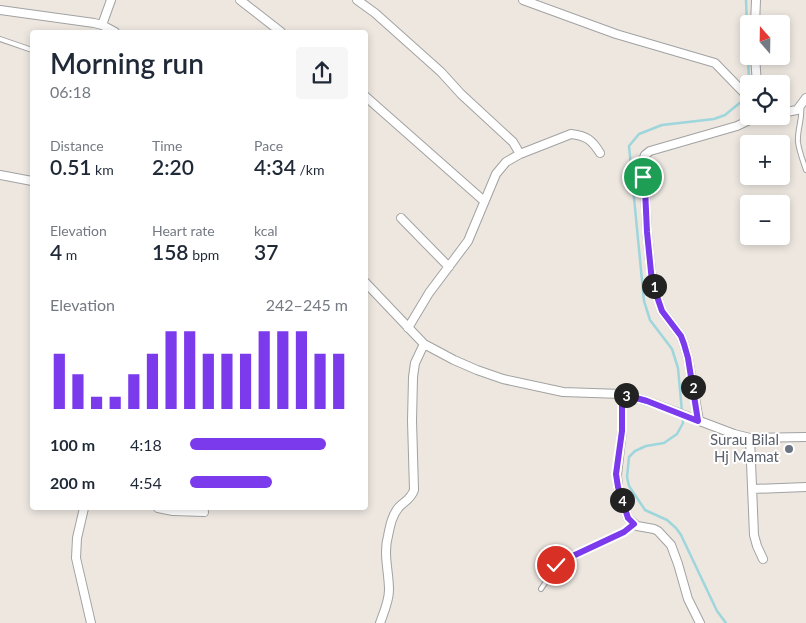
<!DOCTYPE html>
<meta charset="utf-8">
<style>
body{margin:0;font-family:Lato,sans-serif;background:#f6f6f7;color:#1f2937;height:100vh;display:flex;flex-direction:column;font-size:19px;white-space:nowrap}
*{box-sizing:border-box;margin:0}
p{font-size:16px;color:#747a83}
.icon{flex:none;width:28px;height:28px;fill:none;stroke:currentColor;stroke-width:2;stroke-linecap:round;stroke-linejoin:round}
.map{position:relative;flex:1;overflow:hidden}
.sheet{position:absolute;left:30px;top:30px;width:338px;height:480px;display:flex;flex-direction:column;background:#fff;border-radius:5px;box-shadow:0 2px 8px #0003}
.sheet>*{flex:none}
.needle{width:32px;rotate:340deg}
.tools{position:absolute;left:740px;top:15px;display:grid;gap:10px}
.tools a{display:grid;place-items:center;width:50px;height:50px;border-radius:5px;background:#fff;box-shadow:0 2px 8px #0003;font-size:25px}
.pin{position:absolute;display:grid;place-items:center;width:42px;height:42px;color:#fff;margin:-21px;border:2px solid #fff;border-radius:50%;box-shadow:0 1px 5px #0007}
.km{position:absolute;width:25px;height:25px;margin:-12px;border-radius:50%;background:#222;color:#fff;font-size:14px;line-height:25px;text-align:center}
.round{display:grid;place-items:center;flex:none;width:52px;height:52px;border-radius:5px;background:#f6f6f7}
.headline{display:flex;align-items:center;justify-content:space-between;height:85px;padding:0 20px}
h1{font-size:28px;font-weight:600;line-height:38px}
.metrics{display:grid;grid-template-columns:repeat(3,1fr);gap:8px;height:85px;padding:5px 20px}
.metrics div{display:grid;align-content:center}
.metrics b{font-size:21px;font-weight:600}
.metrics small{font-size:14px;font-weight:400}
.metrics p{font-size:14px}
.chart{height:140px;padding:10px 20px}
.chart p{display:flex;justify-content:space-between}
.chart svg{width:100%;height:90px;margin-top:5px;stroke:#7c3aed;stroke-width:6}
ul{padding:0 20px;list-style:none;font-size:16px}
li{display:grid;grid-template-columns:80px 60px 1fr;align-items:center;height:38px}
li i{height:12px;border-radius:6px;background:#7c3aed}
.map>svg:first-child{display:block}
</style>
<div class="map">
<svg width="806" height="623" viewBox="0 0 806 623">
<rect width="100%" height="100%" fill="#ede7e0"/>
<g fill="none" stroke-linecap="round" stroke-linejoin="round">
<path stroke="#9ed6dc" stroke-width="2.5" d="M 746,0 L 749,84
M 726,623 L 717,611 L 681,535 L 676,528 L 667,520 L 645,510 L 629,486 L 627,477 L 629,457 L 635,451 L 646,446 L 664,443 L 677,434 L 683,423 L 678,368 L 672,349 L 650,320 L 644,301 L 629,146 L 639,134 L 662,125 L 714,119 L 725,115 L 747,97"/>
<g stroke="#a2a2a2" stroke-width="6">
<path id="lane" d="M 0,39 L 32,50
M 801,106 C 803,118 797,129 798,142 C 799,151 803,161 806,170
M 541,589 L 557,565 L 562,561 L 624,532 L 634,525"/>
</g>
<g stroke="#a2a2a2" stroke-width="10">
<path id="street" d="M 240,0 L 281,32
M 357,0 L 375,13 L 441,72 L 461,94 L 513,142 L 520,154
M 523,0 L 616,34 L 715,63 L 749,98
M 0,10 L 94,23 L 102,25 L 115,32
M 755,24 L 756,0
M 102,25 L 111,0
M 755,56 L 757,84
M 365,96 L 484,201
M 781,113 L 797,110 L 806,98
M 0,175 L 32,181
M 401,218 L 449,267
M 365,282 L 424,344 L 454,360 L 477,370 L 503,379 L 563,392 L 622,394 L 647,401 L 734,434 L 750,438 L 806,437
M 408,328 L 429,293 L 468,241 L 496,174 L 506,162 L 520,154 L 571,134 C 587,136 592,140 600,153
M 622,394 L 622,431 L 617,475 L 618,487 L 628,518 L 637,526 L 654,529 L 658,531 L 671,545 L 678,564 L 688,599 L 700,623
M 699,421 L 688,358 L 684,344 L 681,336 L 662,311 L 652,281 L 647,232 L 645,189 L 642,163 L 645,155 L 650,151 L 737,126 L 758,116
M 750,438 L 754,535 L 757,546 L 763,559
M 752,489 L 806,487
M 84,508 L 77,538 L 76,558 L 91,623
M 158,508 L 173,511 L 204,512
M 380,623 C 384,612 389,601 389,590 C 389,572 383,554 388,536 C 390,526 392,515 399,507 C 405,501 411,499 414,490 L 412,421 L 413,377 L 415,363 L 424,344"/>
</g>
<use href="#lane" stroke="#fff" stroke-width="4"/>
<use href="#street" stroke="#fff" stroke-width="8"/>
</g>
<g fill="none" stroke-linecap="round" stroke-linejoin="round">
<g stroke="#fff" stroke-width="10">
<path id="route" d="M 556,565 L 562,561 L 624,532 L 634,524 L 628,518 L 618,487 L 616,474 L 622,431 L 622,394 L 647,401 L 698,421 L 688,358 L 684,344 L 681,336 L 662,311 L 652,282 L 647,232 L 645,189 L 643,177"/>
</g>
<use href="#route" stroke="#7c3aed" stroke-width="6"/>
</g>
<circle fill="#6b7280" stroke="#fff" stroke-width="2" cx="789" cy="449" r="5"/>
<g text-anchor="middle" stroke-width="4" stroke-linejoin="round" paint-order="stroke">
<g font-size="15" fill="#5b616d" stroke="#fff" text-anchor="end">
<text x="779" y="445">Surau Bilal<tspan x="779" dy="17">Hj Mamat</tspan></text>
</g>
</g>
</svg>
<div class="tools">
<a><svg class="needle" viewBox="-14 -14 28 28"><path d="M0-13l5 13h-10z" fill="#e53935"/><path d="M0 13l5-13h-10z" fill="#747a83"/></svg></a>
<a><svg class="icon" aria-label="locate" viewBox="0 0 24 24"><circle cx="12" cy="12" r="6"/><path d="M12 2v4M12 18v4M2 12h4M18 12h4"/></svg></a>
<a>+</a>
<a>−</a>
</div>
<div class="pin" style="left:643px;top:177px;background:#1e9e55"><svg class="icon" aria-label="arrive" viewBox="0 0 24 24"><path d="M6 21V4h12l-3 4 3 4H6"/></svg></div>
<div class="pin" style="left:556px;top:565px;background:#d93025"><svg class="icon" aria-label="check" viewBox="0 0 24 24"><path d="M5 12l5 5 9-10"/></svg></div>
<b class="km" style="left:654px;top:286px">1</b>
<b class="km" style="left:693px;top:387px">2</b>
<b class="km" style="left:626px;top:395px">3</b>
<b class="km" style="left:622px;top:500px">4</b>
<section class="sheet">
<div class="headline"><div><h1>Morning run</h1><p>06:18</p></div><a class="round"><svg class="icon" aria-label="share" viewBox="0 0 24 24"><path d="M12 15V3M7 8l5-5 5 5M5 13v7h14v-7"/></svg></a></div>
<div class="metrics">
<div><p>Distance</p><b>0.51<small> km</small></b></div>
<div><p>Time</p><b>2:20</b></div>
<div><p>Pace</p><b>4:34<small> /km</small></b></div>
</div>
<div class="metrics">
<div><p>Elevation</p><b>4<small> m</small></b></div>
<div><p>Heart rate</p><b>158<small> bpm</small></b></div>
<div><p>kcal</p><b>37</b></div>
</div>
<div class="chart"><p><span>Elevation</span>242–245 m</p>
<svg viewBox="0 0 160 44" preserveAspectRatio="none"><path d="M5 44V17M15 44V27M25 44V38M35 44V38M45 44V27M55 44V17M65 44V6M75 44V6M85 44V17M95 44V17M105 44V17M115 44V6M125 44V6M135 44V6M145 44V17M155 44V17"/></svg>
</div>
<ul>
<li><b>100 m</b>4:18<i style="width:86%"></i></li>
<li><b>200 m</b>4:54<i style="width:52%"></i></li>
</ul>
</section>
</div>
